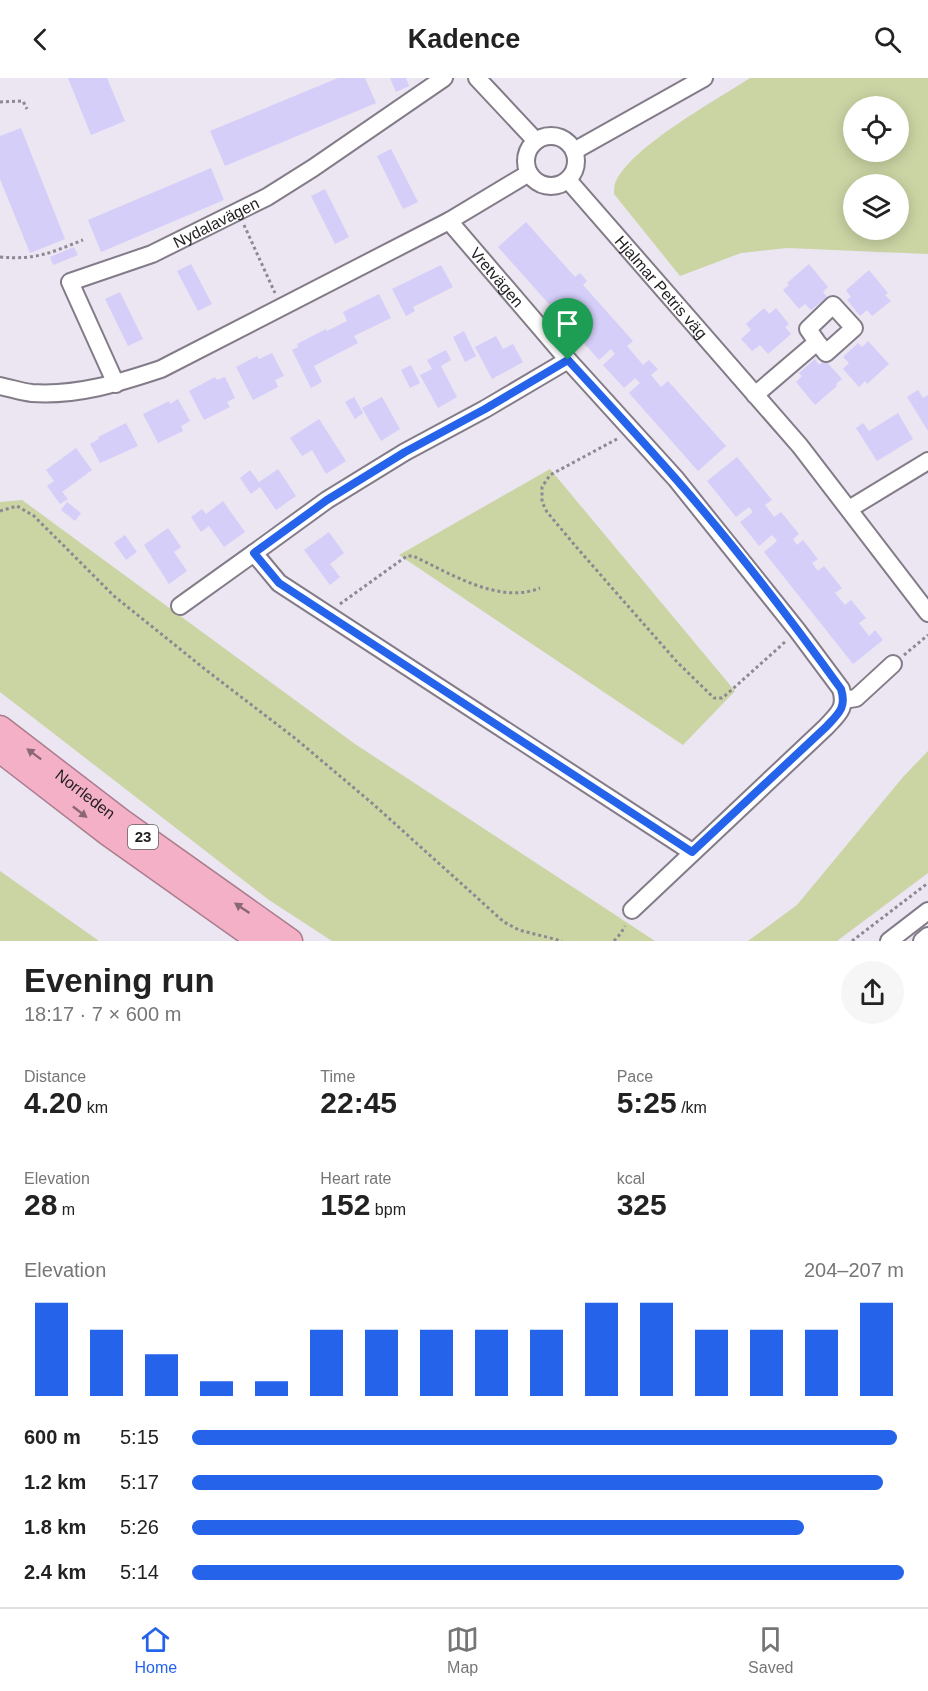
<!DOCTYPE html>
<meta charset="utf-8">
<style>
body{margin:0;font-family:Helvetica,sans-serif;background:#f6f6f6;color:#222;height:100vh;display:flex;flex-direction:column;font-size:22px;white-space:nowrap}
*{box-sizing:border-box;margin:0}
p{font-size:20px;color:#767676}
.icon{flex:none;width:33px;height:33px;fill:none;stroke:currentColor;stroke-width:2;stroke-linecap:round;stroke-linejoin:round}
.map{position:relative;height:863px;overflow:hidden}
.details{display:flex;flex-direction:column;background:#fff;flex:1}
.details>*{flex:none}
.tools{position:absolute;left:843px;top:18px;display:grid;gap:12px}
.tools a{display:grid;place-items:center;width:66px;height:66px;border-radius:50%;background:#fff;box-shadow:0 3px 15px #0003;font-size:30px}
.pin{position:absolute;display:grid;place-items:center;width:51px;height:51px;color:#fff;margin:-62px -26px;border-radius:50% 50% 50% 0;rotate:-45deg;box-shadow:0 0 6px #0007}
.pin .icon{rotate:45deg}
.round{display:grid;place-items:center;flex:none;width:63px;height:63px;border-radius:32px;background:#f6f6f6}
.overview{display:flex;align-items:center;justify-content:space-between;height:102px;padding:0 24px}
h1{font-size:33px;font-weight:600;line-height:45px}
.metrics{display:grid;grid-template-columns:repeat(3,1fr);gap:9px;height:102px;padding:6px 24px}
.metrics div{display:grid;align-content:center}
.metrics b{font-size:30px;font-weight:600}
.metrics small{font-size:16px;font-weight:400}
.metrics p{font-size:16px}
.chart{height:168px;padding:12px 24px}
.chart p{display:flex;justify-content:space-between}
.chart svg{width:100%;height:108px;margin-top:6px;stroke:#2563eb;stroke-width:6}
ul{padding:0 24px;list-style:none;font-size:20px}
li{display:grid;grid-template-columns:96px 72px 1fr;align-items:center;height:45px}
li i{height:15px;border-radius:8px;background:#2563eb}
header{display:flex;justify-content:space-between;align-items:center;height:78px;padding:0 24px;background:#fff;font-size:27px;font-weight:600}
.tabs{display:flex;justify-content:space-around;align-items:center;height:84px;border-top:2px solid #e0e0e0;background:#fff;font-size:16px;color:#767676}
.tabs a{display:grid;justify-items:center;gap:3px}
.tabs .selected{color:#2563eb}
.map>svg:first-child{display:block}
</style>
<header><svg class="icon" aria-label="back" viewBox="0 0 24 24"><path d="M15 5l-7 7 7 7"/></svg>Kadence<svg class="icon" aria-label="search" viewBox="0 0 24 24"><circle cx="10" cy="10" r="6"/><path d="M15 15l6 6"/></svg></header>
<div class="map">
<svg width="928" height="863" viewBox="0 0 928 863">
<rect width="100%" height="100%" fill="#ece5f2"/>
<path fill="#cbd5a4" fill-rule="evenodd" d="M 750,0 L 928,0 L 928,176 L 787,170 L 741,175 L 680,198 L 614,116 C 614,112 614,107 616,103 C 634,67 715,23 750,0 ZM 898,28 L 898,74 L 854,74 L 854,28 ZM 898,106 L 898,152 L 854,152 L 854,106 Z
M 550,391 L 735,613 L 683,667 L 399,477 Z
M 22,422 L 355,666 L 655,863 L 332,863 L 269,822 L 0,614 L 0,424 Z
M 928,673 L 928,795 L 837,863 L 748,863 L 797,827 L 903,699 Z
M 0,792 L 0,793 L 99,863 L 0,863 Z"/>
<path fill="#d5cef9" d="M 68,0 L 107,0 L 125,43 L 91,57 Z
M 338,0 L 365,0 L 376,25 L 225,88 L 210,53 Z
M 390,0 L 406,0 L 409,8 L 396,14 Z
M 21,50 L 65,161 L 30,175 L 0,101 L 0,58 Z
M 391,71 L 418,124 L 403,131 L 377,78 Z
M 211,90 L 224,122 L 101,174 L 88,142 Z
M 325,111 L 349,159 L 335,166 L 311,118 Z
M 526,144 L 575,199 L 580,195 L 587,203 L 583,207 L 633,263 L 627,268 L 643,287 L 649,282 L 658,291 L 651,297 L 661,309 L 668,303 L 726,368 L 698,393 L 629,315 L 640,305 L 635,300 L 624,310 L 603,287 L 615,276 L 611,271 L 599,282 L 498,169 Z
M 74,169 L 78,177 L 53,187 L 50,179 Z
M 191,186 L 212,226 L 198,233 L 177,193 Z
M 809,186 L 828,209 L 823,214 L 827,219 L 811,232 L 805,226 L 799,231 L 783,212 L 789,207 L 787,205 Z
M 441,187 L 453,209 L 413,229 L 415,233 L 406,238 L 392,211 Z
M 869,192 L 888,215 L 885,217 L 891,223 L 872,238 L 867,232 L 860,238 L 847,222 L 851,219 L 846,212 Z
M 120,214 L 143,261 L 128,268 L 105,221 Z
M 379,216 L 391,240 L 354,258 L 358,265 L 314,288 L 322,304 L 311,310 L 292,272 L 298,269 L 297,266 L 326,251 L 327,253 L 347,243 L 343,234 Z
M 764,230 L 769,236 L 776,230 L 789,246 L 785,249 L 791,256 L 768,276 L 760,267 L 752,273 L 741,261 L 751,252 L 746,246 Z
M 464,253 L 476,278 L 465,284 L 453,259 Z
M 496,258 L 503,271 L 513,266 L 523,284 L 492,301 L 475,269 Z
M 868,263 L 889,286 L 867,306 L 865,303 L 859,309 L 843,291 L 849,285 L 843,279 L 858,265 L 862,269 Z
M 446,272 L 451,282 L 441,288 L 457,319 L 438,330 L 420,297 L 432,291 L 427,282 Z
M 272,275 L 284,298 L 275,302 L 278,309 L 253,322 L 236,289 L 257,278 L 259,281 Z
M 815,281 L 819,287 L 825,282 L 842,301 L 836,306 L 837,308 L 815,327 L 796,304 L 802,298 L 799,295 Z
M 411,287 L 420,305 L 410,310 L 401,292 Z
M 215,299 L 217,302 L 225,299 L 235,320 L 227,324 L 230,329 L 204,342 L 189,313 Z
M 918,312 L 923,320 L 928,317 L 928,353 L 907,319 Z
M 354,319 L 363,335 L 355,341 L 345,324 Z
M 382,319 L 400,351 L 381,363 L 362,330 Z
M 178,321 L 190,343 L 181,348 L 183,353 L 158,365 L 143,336 L 169,323 L 170,326 Z
M 898,335 L 913,361 L 877,383 L 856,350 L 863,345 L 869,353 Z
M 319,341 L 346,383 L 326,396 L 312,372 L 302,378 L 290,360 Z
M 126,345 L 138,368 L 100,385 L 90,366 L 99,361 L 98,359 Z
M 76,370 L 92,392 L 62,414 L 68,421 L 60,426 L 47,408 L 54,403 L 46,392 Z
M 737,379 L 772,422 L 765,427 L 774,439 L 781,434 L 799,456 L 793,461 L 797,467 L 803,462 L 818,481 L 812,485 L 818,493 L 824,488 L 842,510 L 835,515 L 845,527 L 851,522 L 866,540 L 859,545 L 869,558 L 875,552 L 883,562 L 853,586 L 764,474 L 777,463 L 772,457 L 759,468 L 740,444 L 753,434 L 749,429 L 736,439 L 707,403 Z
M 278,391 L 296,418 L 276,432 L 260,409 L 251,416 L 240,400 L 250,392 L 259,404 Z
M 223,423 L 245,454 L 224,469 L 209,448 L 201,454 L 191,439 L 202,431 L 206,436 Z
M 67,424 L 81,435 L 75,443 L 61,432 Z
M 168,450 L 181,469 L 174,474 L 187,493 L 169,506 L 144,467 Z
M 329,454 L 344,475 L 330,486 L 340,499 L 330,507 L 304,472 Z
M 125,457 L 137,474 L 126,482 L 114,465 Z"/>
<g fill="none" stroke-linecap="round" stroke-linejoin="round">
<g stroke="#837c88" stroke-width="20">
<g id="minor">
<path d="M 477,0 L 536,63"/>
<circle cx="551" cy="83" r="25"/>
<path d="M 574,73 L 704,0"/>
<path id="s1" d="M 568,102 L 800,368 L 928,535"/>
<path id="s2" d="M 449,143 L 568,282 L 676,401 L 797,552 L 841,611 C 847,630 838,636 826,649 L 632,832"/>
<path d="M 568,282 L 485,331 L 405,374 L 327,422 L 254,475 L 279,505 L 692,774"/>
<path id="s3" d="M 116,306 L 70,204 L 152,176 L 267,119 L 313,90 L 444,0"/>
<path d="M 0,308 C 10,310 22,314 32,315 C 77,318 119,305 161,291 L 449,143 L 529,95"/>
<path d="M 755,317 L 817,264 L 826,275 L 854,250 L 833,227 L 808,251 L 817,264"/>
<path d="M 849,431 L 928,383"/>
<path d="M 180,528 L 254,475"/>
<path d="M 844,622 L 856,620 L 893,586"/>
<path d="M 889,863 L 928,833"/>
<path d="M 922,863 L 928,858"/>
</g>
</g>
<g stroke="#aa7d8d" stroke-width="27">
<g id="highway">
<path id="s4" d="M 0,650 L 121,743 L 290,863"/>
<path d="M 0,672 L 109,756 L 260,863"/>
</g>
</g>
<path stroke="#8d8891" stroke-width="3" stroke-dasharray="3 3" stroke-linecap="butt" d="M 0,24 L 23,23 L 27,31
M 244,147 L 275,215
M 0,179 C 36,182 50,175 83,162
M 617,361 L 550,397 L 542,409 L 542,424 L 547,434 L 578,471 L 677,584 L 714,620 L 722,620 L 727,616 L 786,563
M 0,433 L 17,428 L 34,438 L 114,518 L 206,592 L 296,661 L 373,726 L 504,844 L 519,852 L 562,863
M 340,526 L 407,478 L 413,478 C 450,495 499,527 540,510
M 904,577 L 928,557
M 614,863 L 621,855 L 625,848
M 852,863 L 928,805"/>
<use href="#minor" stroke="#fff" stroke-width="16"/>
<use href="#highway" stroke="#f4b0c6" stroke-width="24"/>
</g>
<defs><path id="oneway-solid" d="M-6-.8H1V-3.2L6.5 0L1 3.2V.8H-6Z" transform="scale(1.5)"/></defs>
<g fill="#8a6774">
<use href="#oneway-solid" transform="translate(34 676) rotate(-143)"/>
<use href="#oneway-solid" transform="translate(80 734) rotate(38)"/>
<use href="#oneway-solid" transform="translate(242 830) rotate(-146)"/>
</g>
<g fill="none" stroke-linecap="round" stroke-linejoin="round">
<g stroke="#fff" stroke-width="12">
<path id="route" d="M 568,282 C 604,321 640,360 675,400 C 734,467 789,539 841,611 C 847,630 838,636 826,649 L 692,774 L 279,505 L 254,475 L 327,422 L 405,374 L 485,331 Z"/>
</g>
<use href="#route" stroke="#2563eb" stroke-width="8"/>
</g>
<g text-anchor="middle" stroke-width="5" stroke-linejoin="round" paint-order="stroke">
<rect fill="#fff" stroke="#636264" stroke-width="1.5" x="128" y="747" width="30" height="24" rx="4.5"/>
<g font-size="15" font-weight="bold" fill="#201e22">
<text x="143" y="764">23</text>
</g>
<g font-size="16" fill="#201e22" stroke="#fff">
<text dy="6" stroke="none"><textPath href="#s3" startOffset="270">Nydalavägen</textPath></text>
<text dy="6" stroke="none"><textPath href="#s2" startOffset="74">Vretvägen</textPath></text>
<text dy="6" stroke="none"><textPath href="#s1" startOffset="142">Hjalmar Petris väg</textPath></text>
<text dy="6" stroke="none"><textPath href="#s4" startOffset="108">Norrleden</textPath></text>
</g>
</g>
</svg>
<div class="tools">
<a><svg class="icon" aria-label="locate" viewBox="0 0 24 24"><circle cx="12" cy="12" r="6"/><path d="M12 2v4M12 18v4M2 12h4M18 12h4"/></svg></a>
<a><svg class="icon" aria-label="layers" viewBox="0 0 24 24"><path d="M12 4l9 5-9 5-9-5zM3 14l9 5 9-5"/></svg></a>
</div>
<div class="pin" style="left:568px;top:282px;background:#1e9e55"><svg class="icon" aria-label="arrive" viewBox="0 0 24 24"><path d="M6 21V4h12l-3 4 3 4H6"/></svg></div>
</div>
<section class="details">
<div class="overview"><div><h1>Evening run</h1><p>18:17 · 7 × 600 m</p></div><a class="round"><svg class="icon" aria-label="share" viewBox="0 0 24 24"><path d="M12 15V3M7 8l5-5 5 5M5 13v7h14v-7"/></svg></a></div>
<div class="metrics">
<div><p>Distance</p><b>4.20<small> km</small></b></div>
<div><p>Time</p><b>22:45</b></div>
<div><p>Pace</p><b>5:25<small> /km</small></b></div>
</div>
<div class="metrics">
<div><p>Elevation</p><b>28<small> m</small></b></div>
<div><p>Heart rate</p><b>152<small> bpm</small></b></div>
<div><p>kcal</p><b>325</b></div>
</div>
<div class="chart"><p><span>Elevation</span>204–207 m</p>
<svg viewBox="0 0 160 44" preserveAspectRatio="none"><path d="M5 44V6M15 44V17M25 44V27M35 44V38M45 44V38M55 44V17M65 44V17M75 44V17M85 44V17M95 44V17M105 44V6M115 44V6M125 44V17M135 44V17M145 44V17M155 44V6"/></svg>
</div>
<ul>
<li><b>600 m</b>5:15<i style="width:99%"></i></li>
<li><b>1.2 km</b>5:17<i style="width:97%"></i></li>
<li><b>1.8 km</b>5:26<i style="width:86%"></i></li>
<li><b>2.4 km</b>5:14<i style="width:100%"></i></li>
</ul>
</section>
<nav class="tabs">
<a class="selected"><svg class="icon" aria-label="home" viewBox="0 0 24 24"><path d="M3 11l9-7 9 7M6 9v11h12V9"/></svg>Home</a>
<a><svg class="icon" aria-label="map" viewBox="0 0 24 24"><path d="M3 6l6-2 6 2 6-2v14l-6 2-6-2-6 2zM9 4v14M15 6v14"/></svg>Map</a>
<a><svg class="icon" aria-label="saved" viewBox="0 0 24 24"><path d="M7 4h10v16l-5-4-5 4z"/></svg>Saved</a>
</nav>
